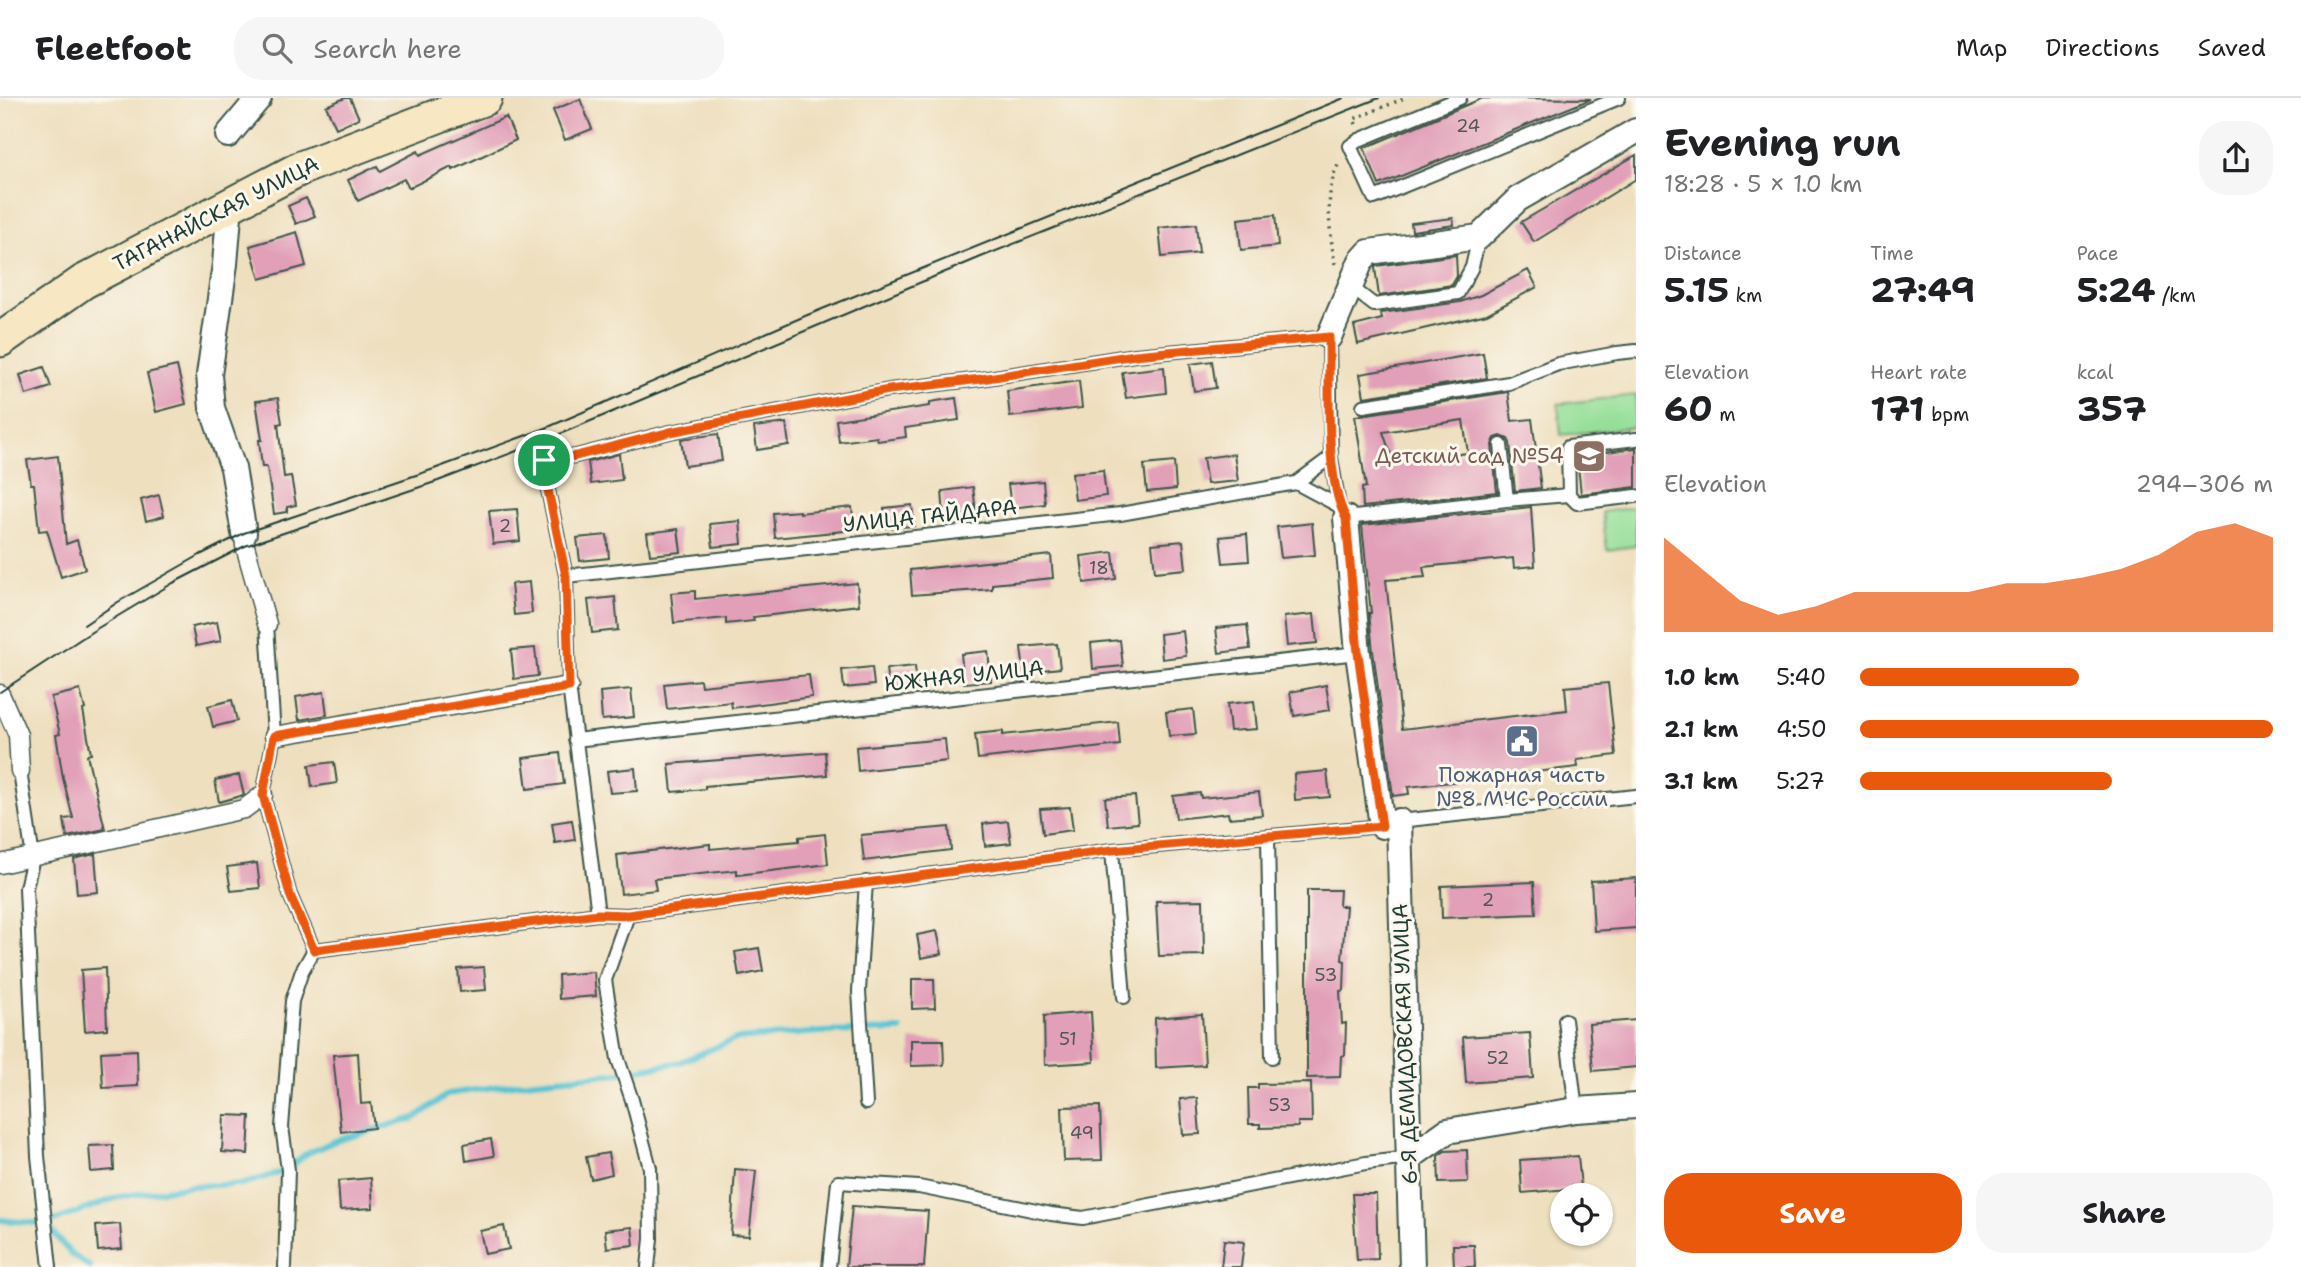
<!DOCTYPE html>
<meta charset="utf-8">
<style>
body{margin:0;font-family:"Shantell Sans",sans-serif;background:#f6f6f6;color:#202124;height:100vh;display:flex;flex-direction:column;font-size:26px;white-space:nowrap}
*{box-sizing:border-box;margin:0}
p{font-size:23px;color:#757577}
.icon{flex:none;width:38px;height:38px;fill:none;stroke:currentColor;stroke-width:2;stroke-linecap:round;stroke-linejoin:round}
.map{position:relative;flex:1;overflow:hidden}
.drawer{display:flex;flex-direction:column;background:#fff;width:665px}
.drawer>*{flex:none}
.buttons{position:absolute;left:1550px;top:1085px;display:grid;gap:14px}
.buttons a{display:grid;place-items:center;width:63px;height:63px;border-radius:50%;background:#fff;box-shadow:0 2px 5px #0004;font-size:35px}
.pin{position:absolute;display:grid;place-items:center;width:60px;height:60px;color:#fff;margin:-30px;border:4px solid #fff;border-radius:50%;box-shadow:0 2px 7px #0007}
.round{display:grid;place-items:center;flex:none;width:74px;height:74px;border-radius:28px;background:#f6f6f6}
.overview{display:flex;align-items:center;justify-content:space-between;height:119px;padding:0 28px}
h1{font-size:38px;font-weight:700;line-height:52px}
.metrics{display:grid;grid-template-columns:repeat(3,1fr);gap:10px;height:119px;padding:7px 28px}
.metrics div{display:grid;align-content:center}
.metrics b{font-size:35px;font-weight:700}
.metrics small{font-size:19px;font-weight:400}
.metrics p{font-size:19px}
.chart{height:196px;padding:14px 28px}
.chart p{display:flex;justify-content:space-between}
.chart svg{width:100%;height:126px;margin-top:7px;fill:#ea580c;opacity:.7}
.primary-button{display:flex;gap:14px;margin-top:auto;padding:14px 28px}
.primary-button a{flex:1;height:80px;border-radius:28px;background:#ea580c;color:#fff;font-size:28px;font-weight:700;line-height:80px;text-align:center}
.primary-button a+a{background:#f6f6f6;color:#202124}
ul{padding:0 28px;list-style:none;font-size:23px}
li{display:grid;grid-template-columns:112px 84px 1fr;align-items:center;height:52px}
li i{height:18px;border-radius:9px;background:#ea580c}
header{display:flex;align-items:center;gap:42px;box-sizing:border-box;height:98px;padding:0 35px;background:#fff;border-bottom:2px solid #e0e0e0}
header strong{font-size:33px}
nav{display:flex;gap:38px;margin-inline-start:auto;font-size:24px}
.search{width:490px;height:63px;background:#f6f6f6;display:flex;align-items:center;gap:18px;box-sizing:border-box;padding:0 24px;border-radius:28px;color:#757577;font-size:26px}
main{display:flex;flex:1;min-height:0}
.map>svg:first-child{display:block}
</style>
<header>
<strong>Fleetfoot</strong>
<div class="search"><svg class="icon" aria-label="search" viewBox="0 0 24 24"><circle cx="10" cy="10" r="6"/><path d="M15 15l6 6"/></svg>Search here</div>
<nav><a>Map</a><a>Directions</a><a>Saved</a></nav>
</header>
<main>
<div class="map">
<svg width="1636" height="1169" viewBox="0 0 1636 1169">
<rect width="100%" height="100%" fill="#fbf7ec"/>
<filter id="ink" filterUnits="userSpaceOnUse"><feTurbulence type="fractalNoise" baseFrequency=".0143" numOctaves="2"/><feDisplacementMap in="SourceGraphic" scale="14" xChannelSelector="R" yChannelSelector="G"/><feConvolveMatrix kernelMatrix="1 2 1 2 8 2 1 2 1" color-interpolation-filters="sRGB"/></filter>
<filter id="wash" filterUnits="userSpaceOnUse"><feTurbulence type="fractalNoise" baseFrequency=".00686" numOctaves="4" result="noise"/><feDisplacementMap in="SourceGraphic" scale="28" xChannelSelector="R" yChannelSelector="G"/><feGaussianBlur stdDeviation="1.57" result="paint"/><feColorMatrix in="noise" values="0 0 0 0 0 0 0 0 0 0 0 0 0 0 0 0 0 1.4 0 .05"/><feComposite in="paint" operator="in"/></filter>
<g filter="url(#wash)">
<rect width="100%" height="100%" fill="#eedfbe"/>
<path fill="#96df99" stroke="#5a8e66" stroke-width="2" d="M 1636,297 L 1636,329 L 1561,337 L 1558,306 Z
M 1636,409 L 1636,448 L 1607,452 L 1602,414 Z"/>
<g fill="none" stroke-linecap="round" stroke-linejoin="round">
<path stroke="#59c5d3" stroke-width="6" d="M 0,1122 L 46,1126 L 118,1099 L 191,1088 L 243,1086 L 288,1072 L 304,1057 L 335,1043 L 415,1020 L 448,996 L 534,983 L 622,975 L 680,964 L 736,941 L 820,934 L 901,932
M 49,1130 L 71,1156 L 90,1169"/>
</g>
<g id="blocks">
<path fill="#e19fb8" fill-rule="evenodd" d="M 345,0 L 350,0 L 359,20 L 336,30 L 326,8 Z
M 1483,0 L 1591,1 L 1379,87 L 1364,50 Z
M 580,1 L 592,31 L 565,42 L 553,12 Z
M 506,19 L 516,42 L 453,72 L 452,69 L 409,90 L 404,81 L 358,103 L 348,82 L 377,68 L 380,73 L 418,53 L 420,57 Z
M 1636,57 L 1636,81 L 1534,144 L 1521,124 Z
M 306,100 L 315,118 L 296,126 L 288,108 Z
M 1275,117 L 1278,148 L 1241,152 L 1238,121 Z
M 1453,120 L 1454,127 L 1412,133 L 1411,125 Z
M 1196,126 L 1199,155 L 1162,159 L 1159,130 Z
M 297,134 L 306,168 L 260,181 L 250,148 Z
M 1456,157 L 1457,178 L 1452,187 L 1379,198 L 1375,170 L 1376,168 Z
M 1528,172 L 1537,189 L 1487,216 L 1358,246 L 1354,228 L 1382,221 L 1381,215 L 1460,204 L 1481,197 Z
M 1483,255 L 1487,280 L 1364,299 L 1360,276 Z
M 1212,263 L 1216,290 L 1194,293 L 1190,266 Z
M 177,268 L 186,306 L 156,314 L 147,275 Z
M 44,269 L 51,289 L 26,297 L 20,277 Z
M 1164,269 L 1166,295 L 1126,300 L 1122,274 Z
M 1079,283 L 1082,310 L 1010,319 L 1007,293 Z
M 1508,294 L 1512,323 L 1532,321 L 1541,390 L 1515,393 L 1510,345 L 1508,341 L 1501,338 L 1495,340 L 1492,347 L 1497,394 L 1363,409 L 1362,390 L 1366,389 L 1355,318 ZM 1463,322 L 1468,355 L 1393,363 L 1383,334 Z
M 278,300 L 282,325 L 278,326 L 284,379 L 291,378 L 296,407 L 287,409 L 287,414 L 274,416 L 267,369 L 262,369 L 259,342 L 262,342 L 256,303 Z
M 956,300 L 959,322 L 905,330 L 906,339 L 878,343 L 877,339 L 839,344 L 836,322 L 930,308 L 930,304 Z
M 786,325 L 789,347 L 757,352 L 754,329 Z
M 718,336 L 722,363 L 685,368 L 681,341 Z
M 1636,350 L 1636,389 L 1581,396 L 1577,358 Z
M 619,356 L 622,382 L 591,386 L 588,364 Z
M 1234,356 L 1238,383 L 1207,386 L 1203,360 Z
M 58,358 L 66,446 L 77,442 L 85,471 L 61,479 L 47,432 L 39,433 L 34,386 L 31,386 L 27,362 Z
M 1174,364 L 1176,391 L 1147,394 L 1144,367 Z
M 1103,372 L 1106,398 L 1075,402 L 1072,375 Z
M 1043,383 L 1045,406 L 1011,410 L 1008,386 Z
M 973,389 L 976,415 L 944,419 L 942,393 Z
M 159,397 L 164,418 L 146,423 L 141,402 Z
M 912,407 L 914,428 L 886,430 L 884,410 Z
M 852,409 L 854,432 L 775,440 L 773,415 L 800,413 L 800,415 Z
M 1531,409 L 1535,468 L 1514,470 L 1513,460 L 1423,469 L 1425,479 L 1386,482 L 1402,631 L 1567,612 L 1565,589 L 1608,585 L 1616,657 L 1577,662 L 1578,669 L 1408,689 L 1409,696 L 1393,698 L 1373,553 L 1369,515 L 1371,515 L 1362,427 Z
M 517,411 L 520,443 L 493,446 L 489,413 Z
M 740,423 L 742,446 L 713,449 L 710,426 Z
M 1312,425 L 1315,457 L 1281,460 L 1277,429 Z
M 678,431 L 681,454 L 650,457 L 647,435 Z
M 1247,436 L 1249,463 L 1223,465 L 1220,439 Z
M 607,437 L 609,460 L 580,463 L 577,440 Z
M 1183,443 L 1186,471 L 1155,474 L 1152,446 Z
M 1113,454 L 1116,481 L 1084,485 L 1081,458 Z
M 1051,457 L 1053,480 L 992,486 L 992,491 L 912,497 L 910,472 Z
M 529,484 L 532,515 L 514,517 L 511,486 Z
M 857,485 L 859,507 L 753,519 L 754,523 L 726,526 L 726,520 L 674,525 L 671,495 L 695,493 L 695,501 Z
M 615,499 L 618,532 L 592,535 L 588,502 Z
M 1314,516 L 1317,545 L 1287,548 L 1284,519 Z
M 217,524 L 221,543 L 196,548 L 192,529 Z
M 1247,527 L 1250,551 L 1219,555 L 1216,530 Z
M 1183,533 L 1186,558 L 1162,561 L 1160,536 Z
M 1120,542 L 1123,568 L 1093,571 L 1091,545 Z
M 1057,546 L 1060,570 L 1024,574 L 1021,549 Z
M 535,550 L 538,578 L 514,581 L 511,552 Z
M 988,553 L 991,583 L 964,585 L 961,556 Z
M 915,568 L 917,590 L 889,593 L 886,571 Z
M 872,569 L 874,587 L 844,590 L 842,572 Z
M 809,577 L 812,599 L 732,610 L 731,604 L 667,611 L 664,586 L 700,582 L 701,588 Z
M 1326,587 L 1330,612 L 1294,618 L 1290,594 Z
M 631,591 L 634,619 L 602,622 L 600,594 Z
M 80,592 L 85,611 L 83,612 L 91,656 L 87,657 L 105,731 L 67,739 L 64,721 L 73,720 L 63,680 L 56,637 L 60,636 L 51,599 Z
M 324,594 L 327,617 L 299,622 L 296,599 Z
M 232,602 L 237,623 L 213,629 L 208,608 Z
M 1254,603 L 1257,631 L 1230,633 L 1227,606 Z
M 1193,611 L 1196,636 L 1169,638 L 1166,614 Z
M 1118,624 L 1120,647 L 1085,651 L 1085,649 L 978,661 L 975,636 L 1003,633 L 1003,637 Z
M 945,641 L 947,663 L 858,673 L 856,649 Z
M 825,654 L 827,677 L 705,688 L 705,691 L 672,694 L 669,666 Z
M 560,655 L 564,686 L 527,691 L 523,660 Z
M 334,664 L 337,685 L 312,689 L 309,667 Z
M 635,670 L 637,693 L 610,695 L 607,673 Z
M 1327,673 L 1330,699 L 1295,702 L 1294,676 Z
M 239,677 L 244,697 L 219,704 L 215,682 Z
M 1259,694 L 1262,717 L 1229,720 L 1228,715 L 1176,721 L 1173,698 L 1200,695 L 1201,700 Z
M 1135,698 L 1138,725 L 1108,728 L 1105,700 Z
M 1070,709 L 1073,732 L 1043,736 L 1040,711 Z
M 572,722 L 575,742 L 555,745 L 552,725 Z
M 1008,723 L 1011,745 L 985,748 L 983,726 Z
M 949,729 L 951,752 L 864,763 L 861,737 Z
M 825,736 L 828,766 L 737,777 L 737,772 L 654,781 L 656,792 L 621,796 L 617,757 L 710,746 L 710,751 L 799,743 L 799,739 Z
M 95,756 L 98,794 L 77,796 L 74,761 Z
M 257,765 L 260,790 L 231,793 L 227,769 Z
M 1636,780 L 1636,830 L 1594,833 L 1591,783 Z
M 1534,784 L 1536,816 L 1442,820 L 1441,788 Z
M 1307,792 L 1340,792 L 1339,808 L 1346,808 L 1342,862 L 1345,863 L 1344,892 L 1340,893 L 1342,926 L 1346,925 L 1345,957 L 1341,958 L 1340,979 L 1307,980 Z
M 1203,802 L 1204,857 L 1159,858 L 1156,803 Z
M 937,833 L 942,856 L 921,860 L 917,837 Z
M 759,850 L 763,873 L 739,878 L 735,854 Z
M 484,869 L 486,892 L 460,894 L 458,871 Z
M 105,870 L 107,931 L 85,933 L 81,872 Z
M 594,874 L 596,898 L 559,901 L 558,877 Z
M 912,881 L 934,881 L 935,910 L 912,911 Z
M 1091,914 L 1094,964 L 1045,967 L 1044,918 Z
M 1202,916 L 1205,967 L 1156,970 L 1155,920 Z
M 1636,922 L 1636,969 L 1593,973 L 1589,926 Z
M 1530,935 L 1533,980 L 1466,985 L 1463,939 Z
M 911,942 L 943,942 L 944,967 L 911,968 Z
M 137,952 L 138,988 L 103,990 L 101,954 Z
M 358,955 L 361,1006 L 371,1005 L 374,1030 L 341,1034 L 333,957 Z
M 1311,985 L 1312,1024 L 1298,1024 L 1298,1029 L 1260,1030 L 1260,1026 L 1249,1026 L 1248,990 L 1258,990 L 1258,986 Z
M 1197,1000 L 1200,1036 L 1183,1037 L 1180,1001 Z
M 1100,1008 L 1102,1062 L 1064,1063 L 1062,1009 Z
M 224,1017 L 250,1018 L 248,1056 L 222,1054 Z
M 491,1041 L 494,1058 L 466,1063 L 464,1046 Z
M 113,1047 L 114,1072 L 91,1074 L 89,1048 Z
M 1467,1052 L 1468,1084 L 1439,1085 L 1438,1058 L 1445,1053 Z
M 608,1055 L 612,1076 L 591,1081 L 586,1059 Z
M 1578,1058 L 1581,1090 L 1522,1095 L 1520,1062 Z
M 735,1071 L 756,1073 L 749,1138 L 731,1137 Z
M 371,1080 L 373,1110 L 340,1112 L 338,1083 Z
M 1352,1096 L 1376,1096 L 1378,1161 L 1357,1162 Z
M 852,1108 L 928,1113 L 924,1169 L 846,1169 Z
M 120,1126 L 122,1151 L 98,1153 L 96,1128 Z
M 504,1128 L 509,1151 L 485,1156 L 480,1133 Z
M 632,1129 L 634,1147 L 607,1150 L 605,1132 Z
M 1224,1142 L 1244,1144 L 1241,1169 L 1221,1169 Z
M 1453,1147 L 1474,1147 L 1475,1169 L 1454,1169 Z"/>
</g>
</g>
<g filter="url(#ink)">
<use href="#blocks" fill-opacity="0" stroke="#3e5549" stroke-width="2"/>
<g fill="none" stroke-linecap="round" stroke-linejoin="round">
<g stroke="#3e5549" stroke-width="16">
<path id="service" d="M 1460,0 L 1359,42 L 1350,48 L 1374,100 L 1619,0
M 1351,189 L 1374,207 L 1458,195 L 1472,169 L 1479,139
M 1363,308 L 1509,285 L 1558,266 L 1617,255 L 1636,253
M 1296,385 L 1339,408 L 1346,420 L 1507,402 L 1501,347
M 1569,397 L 1568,349 L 1636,341
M 1507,402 L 1569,397 L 1577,405 L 1636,398
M 566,478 L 1120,416 L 1296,385 L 1331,359
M 267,526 L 274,638 L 263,697 L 290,797 L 314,852 L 302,873 L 292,903 L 282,1029 L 288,1072 L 285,1169
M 575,642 L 1358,555
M 20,673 L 33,760 L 26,790 L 38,1058 L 50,1169
M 1268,739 L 1272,959
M 1112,752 L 1124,899
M 866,784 L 859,893 L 866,1005
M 598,816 L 569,588 L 566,478 L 548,392 L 544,362 L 576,358 L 670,334 L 889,292 L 981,281 L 1135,257 L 1329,239 L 1331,359 L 1339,408
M 628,817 L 605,882 L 618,961 L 632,1002 L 650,1070 L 651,1141 L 648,1169
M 314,852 L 598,816 L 628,817 L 1112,752 L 1382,728 L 1399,723 L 1636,698
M 1565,922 L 1576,1012
M 829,1169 L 838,1084 L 919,1089 L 1051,1116 L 1083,1120 L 1366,1065 L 1409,1060"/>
</g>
<g stroke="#3e5549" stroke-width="21">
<path id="pedestrian" d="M 244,435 L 245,448 L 267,526
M 0,596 L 18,637 L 20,673
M 274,638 L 569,588
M 0,766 L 244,711 L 263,697"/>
</g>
<g stroke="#3e5549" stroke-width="28">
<path id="minor" d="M 228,37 L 259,0
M 230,106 L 225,166 L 209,277 L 212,310 L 233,370 L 244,435
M 1329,239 L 1361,163 L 1369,154 L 1479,139 L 1518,101 L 1636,33
M 1346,420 L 1358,555 L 1382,728
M 1399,723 L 1412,1169
M 1409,1060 L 1447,1033 L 1576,1012 L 1636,1008"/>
</g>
<g stroke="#3e5549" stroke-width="37">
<path id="secondary" d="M 0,242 L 83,184 L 301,70 L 485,0"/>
</g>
<path stroke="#3e5549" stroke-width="3.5" stroke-dasharray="2 5" stroke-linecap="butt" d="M 1356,26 L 1354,21 L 1405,0
M 1335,166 C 1330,137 1323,90 1340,64"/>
<use href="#service" stroke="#fff" stroke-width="12"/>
<use href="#pedestrian" stroke="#fff" stroke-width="18"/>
<use href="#minor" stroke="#fff" stroke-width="24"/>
<use href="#secondary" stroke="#f7e8c3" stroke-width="33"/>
<path stroke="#1f3d34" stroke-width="2" d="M 84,527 L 118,504 L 200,457 L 244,435 L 434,371 L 546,330 L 805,218 L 1344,0
M 0,594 L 93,533 L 173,485 L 245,448 L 438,383 L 548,341 L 981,159 L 1379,0"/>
</g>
</g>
<g fill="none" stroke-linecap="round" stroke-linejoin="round" filter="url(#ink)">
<g stroke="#fff" stroke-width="14">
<path id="route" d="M 1329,239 C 1330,286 1324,381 1346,420 L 1358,555 L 1382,728 L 1112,752 L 628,817 L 598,816 L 314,852 L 290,797 L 263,697 L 274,638 L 569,589 L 566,478 L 548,392 L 544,362 L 576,358 L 670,334 L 889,292 L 981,281 L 1135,257 Z"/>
</g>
<use href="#route" stroke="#ea580c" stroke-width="9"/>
</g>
<defs>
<g id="school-square" transform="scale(1.75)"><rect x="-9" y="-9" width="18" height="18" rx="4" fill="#8d6e63" stroke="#fbf7ec"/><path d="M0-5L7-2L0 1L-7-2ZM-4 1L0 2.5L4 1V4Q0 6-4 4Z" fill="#fff"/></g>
<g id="civic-square" transform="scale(1.75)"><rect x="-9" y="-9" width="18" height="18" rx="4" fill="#5c6f8a" stroke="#fbf7ec"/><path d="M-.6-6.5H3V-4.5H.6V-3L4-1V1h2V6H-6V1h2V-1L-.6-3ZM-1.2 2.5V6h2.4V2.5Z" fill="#fff"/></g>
</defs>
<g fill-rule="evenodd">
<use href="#school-square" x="1589" y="358"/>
<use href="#civic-square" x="1522" y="643"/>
</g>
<g text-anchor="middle" stroke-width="6" stroke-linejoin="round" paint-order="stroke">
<g font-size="18" fill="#505655">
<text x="1468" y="34">24</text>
<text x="505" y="434">2</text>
<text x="1099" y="476">18</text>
<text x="1488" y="808">2</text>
<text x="1326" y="883">53</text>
<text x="1068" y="947">51</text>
<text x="1498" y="966">52</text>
<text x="1280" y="1013">53</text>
<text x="1082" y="1041">49</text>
</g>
<g font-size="21" fill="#1f3d34" stroke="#fbf7ec">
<text transform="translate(216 116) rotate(-27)" y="7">ТАГАНАЙСКАЯ УЛИЦА</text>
<text transform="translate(930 418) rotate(-6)" y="7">УЛИЦА ГАЙДАРА</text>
<text transform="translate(964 578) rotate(-6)" y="7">ЮЖНАЯ УЛИЦА</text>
<text transform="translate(1405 946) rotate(-92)" y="7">6-Я ДЕМИДОВСКАЯ УЛИЦА</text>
</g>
<g font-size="21" fill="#785e54" stroke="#fbf7ec" text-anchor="end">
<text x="1564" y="365">Детский сад №54</text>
</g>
<g font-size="21" fill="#4e5e75" stroke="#fbf7ec">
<text x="1522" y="684">Пожарная часть<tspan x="1522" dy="24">№8 МЧС России</tspan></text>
</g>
</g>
</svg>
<div class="buttons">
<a><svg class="icon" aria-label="locate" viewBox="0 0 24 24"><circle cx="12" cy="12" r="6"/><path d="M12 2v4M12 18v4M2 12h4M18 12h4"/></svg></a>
</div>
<div class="pin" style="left:544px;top:362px;background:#1e9e55"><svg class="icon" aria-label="arrive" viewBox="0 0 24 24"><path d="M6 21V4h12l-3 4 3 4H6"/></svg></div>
</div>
<section class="drawer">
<div class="overview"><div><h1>Evening run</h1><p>18:28 · 5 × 1.0 km</p></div><a class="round"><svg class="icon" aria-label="share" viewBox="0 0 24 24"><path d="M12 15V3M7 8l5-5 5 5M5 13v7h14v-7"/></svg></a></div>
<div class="metrics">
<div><p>Distance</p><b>5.15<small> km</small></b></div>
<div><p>Time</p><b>27:49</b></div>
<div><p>Pace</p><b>5:24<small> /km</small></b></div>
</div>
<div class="metrics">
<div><p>Elevation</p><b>60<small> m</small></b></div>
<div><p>Heart rate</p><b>171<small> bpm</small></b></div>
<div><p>kcal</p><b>357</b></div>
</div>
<div class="chart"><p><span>Elevation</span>294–306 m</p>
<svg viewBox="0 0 160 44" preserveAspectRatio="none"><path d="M0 44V11L10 22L20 33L30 38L40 35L50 30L60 30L70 30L80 30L90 27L100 27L110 25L120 22L130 17L140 9L150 6L160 11V44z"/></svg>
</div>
<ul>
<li><b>1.0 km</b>5:40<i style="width:53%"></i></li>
<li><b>2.1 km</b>4:50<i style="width:100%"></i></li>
<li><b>3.1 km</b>5:27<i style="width:61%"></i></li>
</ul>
<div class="primary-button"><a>Save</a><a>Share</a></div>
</section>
</main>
